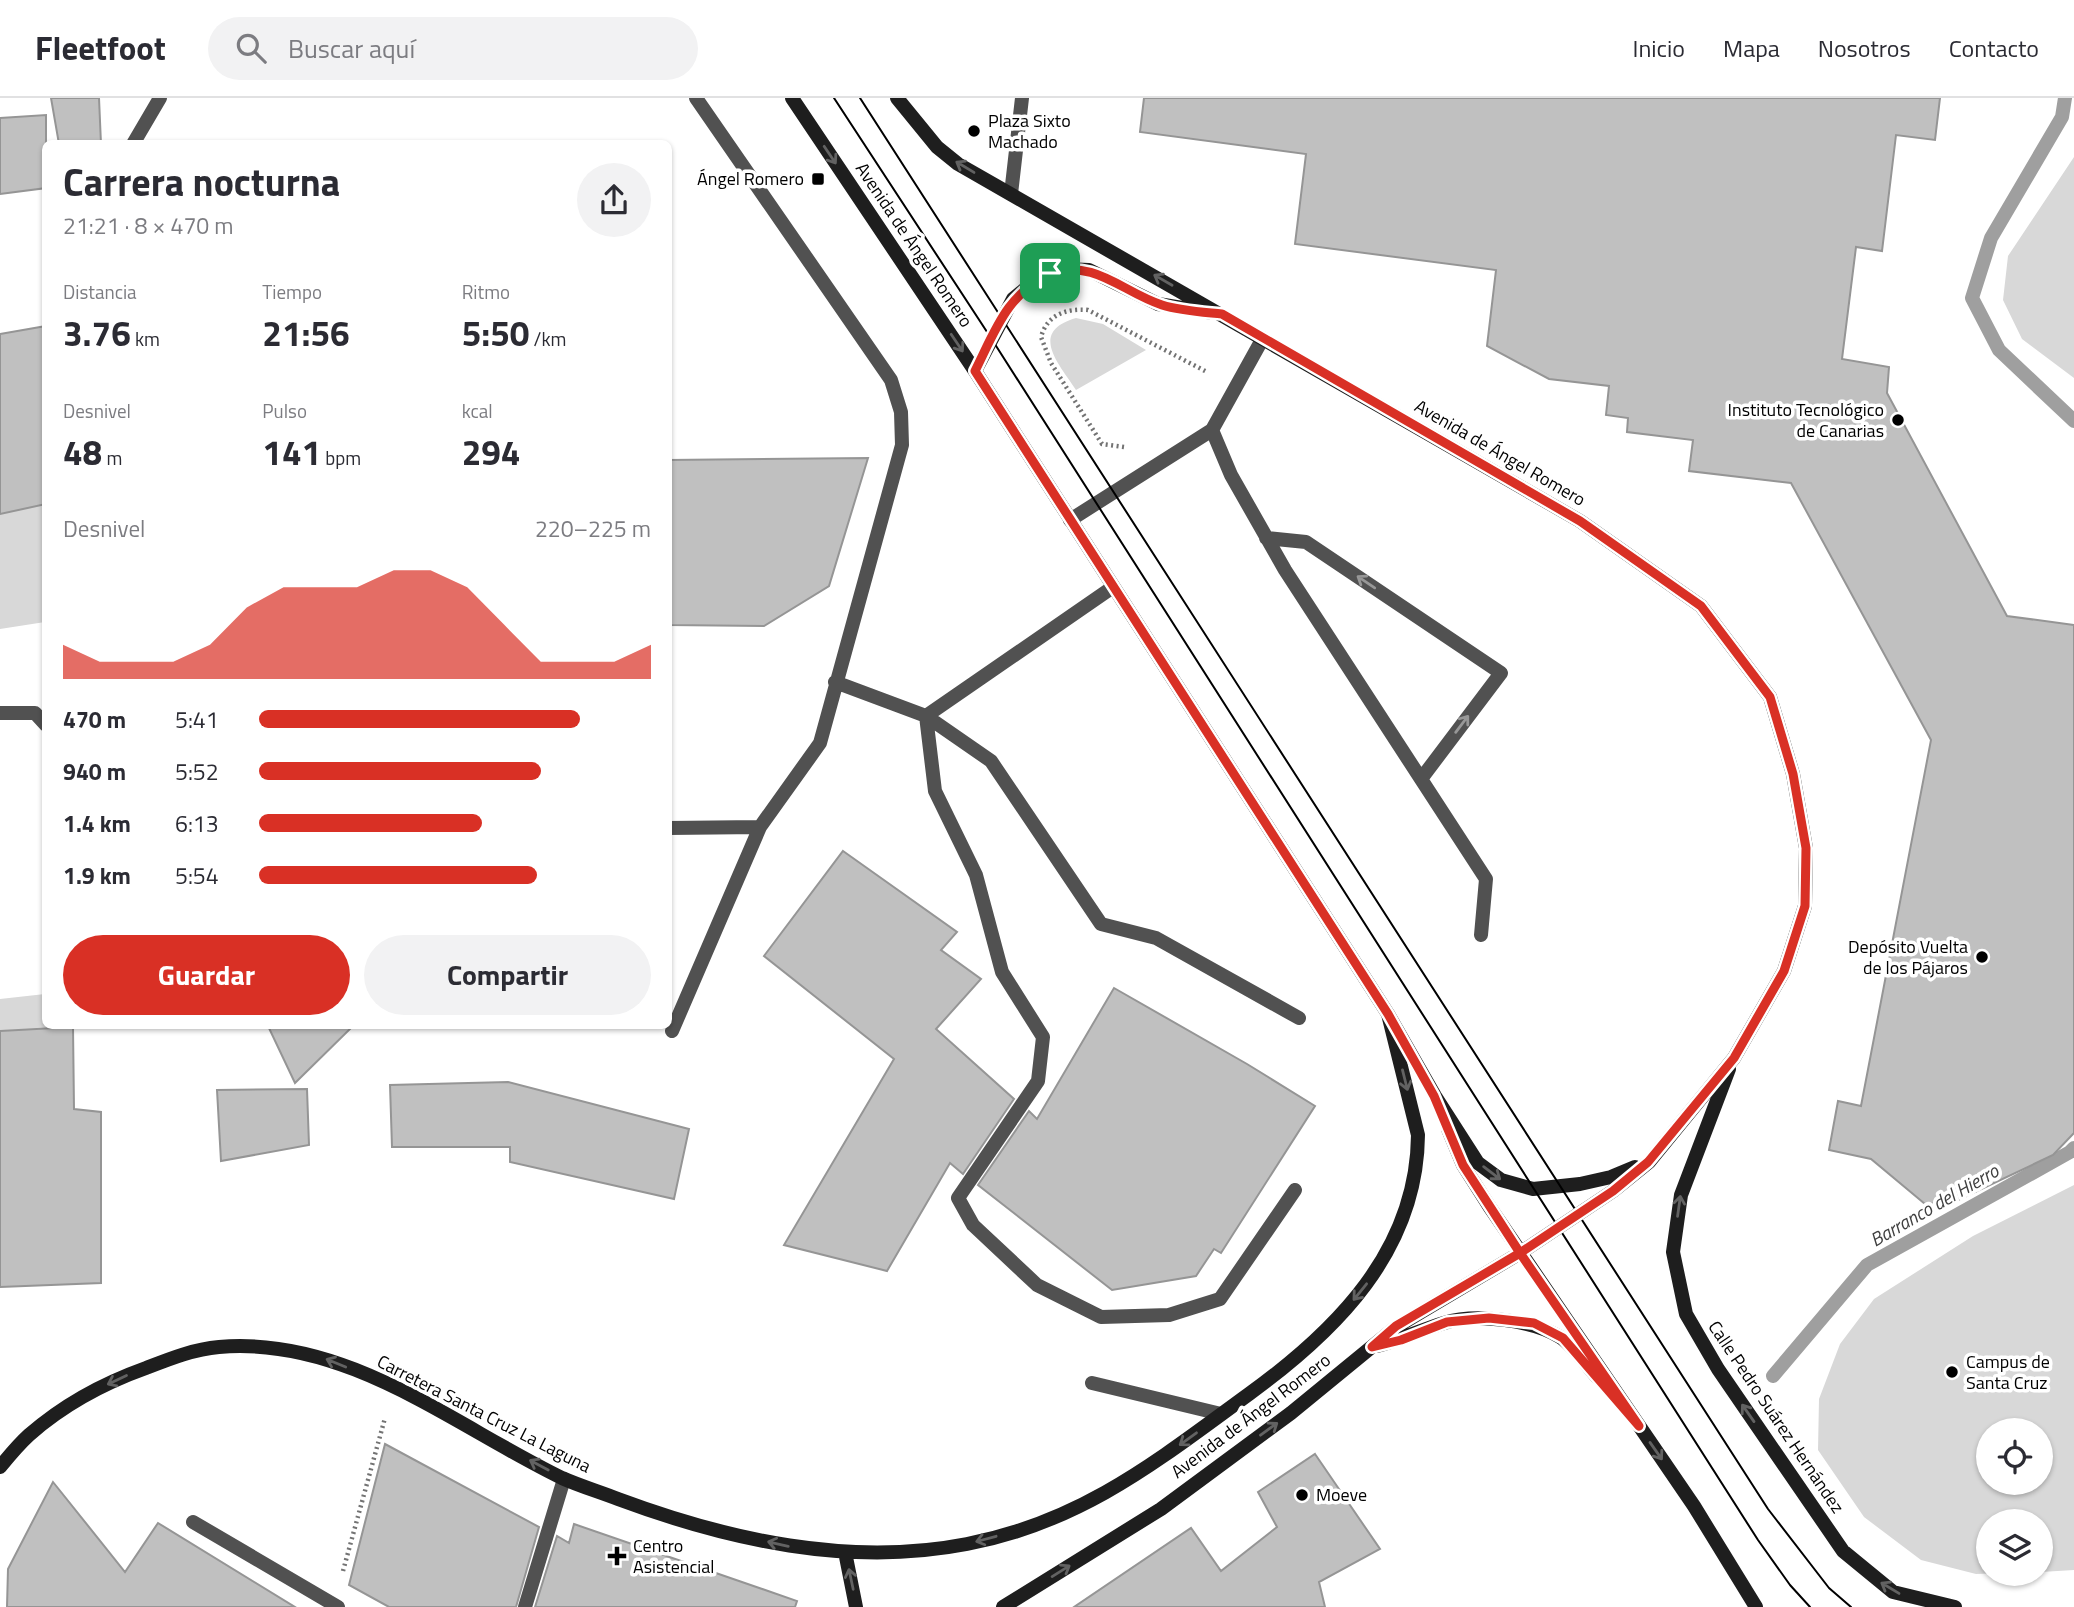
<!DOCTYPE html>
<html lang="es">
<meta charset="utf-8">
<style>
body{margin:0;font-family:"Titillium Web",sans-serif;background:#f2f2f3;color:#2b2b33;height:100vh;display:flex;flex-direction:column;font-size:26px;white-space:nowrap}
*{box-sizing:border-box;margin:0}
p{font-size:23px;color:#7c7c81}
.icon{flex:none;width:38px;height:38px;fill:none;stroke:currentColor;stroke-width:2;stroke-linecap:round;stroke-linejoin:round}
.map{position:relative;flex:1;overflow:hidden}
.side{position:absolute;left:42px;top:42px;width:630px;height:889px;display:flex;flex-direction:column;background:#fff;border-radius:10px;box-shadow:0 2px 5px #0004}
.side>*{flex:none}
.fabs{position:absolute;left:1976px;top:1320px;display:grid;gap:14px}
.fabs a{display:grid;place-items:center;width:77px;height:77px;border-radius:50%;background:#fff;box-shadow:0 2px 5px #0004;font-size:35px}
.pin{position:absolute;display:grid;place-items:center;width:60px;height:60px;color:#fff;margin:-30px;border-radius:14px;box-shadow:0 4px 10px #0006}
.round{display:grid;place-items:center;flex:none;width:74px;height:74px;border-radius:37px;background:#f2f2f3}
.summary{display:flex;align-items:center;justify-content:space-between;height:119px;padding:0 21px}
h1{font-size:38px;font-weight:700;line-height:52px}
.figures{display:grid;grid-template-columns:repeat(3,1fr);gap:10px;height:119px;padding:7px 21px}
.figures div{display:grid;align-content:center}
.figures b{font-size:35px;font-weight:700}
.figures small{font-size:19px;font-weight:400}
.figures p{font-size:19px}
.chart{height:196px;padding:14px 21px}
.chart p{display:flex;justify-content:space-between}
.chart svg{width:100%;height:126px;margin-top:7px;fill:#d93025;opacity:.7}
.button{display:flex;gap:14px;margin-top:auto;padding:14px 21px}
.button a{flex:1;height:80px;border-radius:42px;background:#d93025;color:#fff;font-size:28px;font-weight:700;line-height:80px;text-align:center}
.button a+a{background:#f2f2f3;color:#2b2b33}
ul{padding:0 21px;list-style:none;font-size:23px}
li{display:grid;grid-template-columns:112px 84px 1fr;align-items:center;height:52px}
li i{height:18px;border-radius:9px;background:#d93025}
header{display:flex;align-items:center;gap:42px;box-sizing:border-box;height:98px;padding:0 35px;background:#fff;border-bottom:2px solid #e1e1e2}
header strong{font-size:33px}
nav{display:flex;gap:38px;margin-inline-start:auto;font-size:24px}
.search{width:490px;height:63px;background:#f2f2f3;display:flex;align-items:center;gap:18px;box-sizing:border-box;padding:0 24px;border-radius:38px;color:#7c7c81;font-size:26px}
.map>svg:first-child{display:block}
</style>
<header>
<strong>Fleetfoot</strong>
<div class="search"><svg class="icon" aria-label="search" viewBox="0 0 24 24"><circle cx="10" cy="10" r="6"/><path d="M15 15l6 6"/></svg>Buscar aquí</div>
<nav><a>Inicio</a><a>Mapa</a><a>Nosotros</a><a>Contacto</a></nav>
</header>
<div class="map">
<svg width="2074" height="1509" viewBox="0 0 2074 1509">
<rect width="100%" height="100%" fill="#fff"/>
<path fill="#d8d8d8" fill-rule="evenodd" d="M 2074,59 L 2074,280 L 2022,241 L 2003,202 L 2008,158 Z
M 1076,220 L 1103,226 L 1146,252 L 1076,292 C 1059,266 1028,234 1076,220 Z
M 45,406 L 45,524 L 0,531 L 0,416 Z
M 45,896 L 46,928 L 73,928 L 73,929 L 0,933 L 0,901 Z
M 2074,1087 L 2074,1472 L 2041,1474 L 2040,1423 L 1988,1423 L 1988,1475 L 2005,1475 L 1976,1476 L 1921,1462 L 1864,1419 L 1818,1352 L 1819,1301 L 1840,1246 L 1874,1201 L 1973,1138 ZM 1988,1332 L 2040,1332 L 2040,1384 L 1988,1384 Z"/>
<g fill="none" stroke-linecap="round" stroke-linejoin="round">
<path stroke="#9f9f9f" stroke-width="14" d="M 2065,0 L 2062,19 L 1991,140 L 1972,200 L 1999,252 L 2074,323
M 1773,1278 L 1867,1167 L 2070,1054 L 2074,1050"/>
</g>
<path fill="#c0c0c0" stroke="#959595" stroke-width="2" d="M 51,0 L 99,0 L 101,46 L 59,46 Z
M 1144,0 L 1940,0 L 1935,42 L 1896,37 L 1882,153 L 1856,149 L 1842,261 L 1889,269 L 1887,295 L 2007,518 L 2074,527 L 2074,1035 L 2053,1057 L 1954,1104 L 1925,1106 L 1871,1061 L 1829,1052 L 1838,1003 L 1861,1008 L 1931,642 L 1791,385 L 1689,373 L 1693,342 L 1627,334 L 1628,320 L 1606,317 L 1609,288 L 1549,281 L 1487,248 L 1496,172 L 1295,146 L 1306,56 L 1140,34 Z
M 46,17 L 46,90 L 0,96 L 0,20 Z
M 46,228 L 46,406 L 0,416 L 0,236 Z
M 868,360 L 829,488 L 764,528 L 668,527 L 668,362 Z
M 843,753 L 957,834 L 941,852 L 981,881 L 936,931 L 1014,1001 L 963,1076 L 950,1065 L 887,1173 L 784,1147 L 894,961 L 764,858 Z
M 1114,890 L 1247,966 L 1315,1008 L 1221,1155 L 1214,1151 L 1196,1178 L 1112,1192 L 978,1087 L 1029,1013 L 1037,1021 Z
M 268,928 L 353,928 L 295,985 Z
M 73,929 L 74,1011 L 101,1014 L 101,1185 L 0,1189 L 0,933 Z
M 508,984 L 689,1031 L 674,1101 L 510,1064 L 510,1049 L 392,1049 L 390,987 Z
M 307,991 L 309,1047 L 221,1063 L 217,992 Z
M 385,1346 L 539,1429 L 516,1509 L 389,1509 L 349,1487 Z
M 1315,1356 L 1380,1451 L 1319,1484 L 1325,1509 L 1074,1509 L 1191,1430 L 1221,1473 L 1277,1429 L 1258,1394 Z
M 53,1384 L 125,1474 L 158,1425 L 295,1509 L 7,1509 L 8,1471 Z
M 574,1426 L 797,1503 L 795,1509 L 535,1509 L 557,1438 L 569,1445 Z"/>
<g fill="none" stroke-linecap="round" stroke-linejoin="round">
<path stroke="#737373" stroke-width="4.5" stroke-dasharray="2 3.5" stroke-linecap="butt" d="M 1124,349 L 1102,346 L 1051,265 L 1041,239 C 1047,217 1066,210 1088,212 L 1207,274
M 343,1473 L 385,1320"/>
<path stroke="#515151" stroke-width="14" d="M 133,46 L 160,0
M 1212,332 L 1231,377 L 1285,472 L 1486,781 L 1481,837
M 1070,422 L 1212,332 L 1263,240
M 1266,440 L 1306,444 L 1501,575 L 1421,681
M 835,584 L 926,618 L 1113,489
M 0,615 L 35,615 L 46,627
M 926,618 L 935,693 L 976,777 L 1002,874 L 1043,939 L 1038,983 L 958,1100 L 973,1127 L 1037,1187 L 1101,1219 L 1169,1217 L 1220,1201 L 1295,1092
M 926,618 L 991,663 L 1101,826 L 1156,840 L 1299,920
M 668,730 L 760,729
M 672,933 L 760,729 L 820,645 L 902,347 L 901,314 L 891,282 L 696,0
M 1092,1285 L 1221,1316"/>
<path stroke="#515151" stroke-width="14" d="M 1011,96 L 1022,0
M 193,1424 L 338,1509
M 525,1509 L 564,1381"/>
<path stroke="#1e1e1e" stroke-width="14" d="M 792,0 L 975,273 L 1388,916 L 1435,998 L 1478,1065 L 1501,1082 L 1533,1091 L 1580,1086 L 1611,1079 L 1635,1069
M 897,0 L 937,49 L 958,66 L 1580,423 L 1701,508 L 1770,599 L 1793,676 L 1806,750 L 1805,808 L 1784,873 L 1734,960 L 1649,1064 L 1613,1093 L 1520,1155 L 1396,1229 L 1291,1315 L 1161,1411 L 1003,1509
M 975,273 L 1013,201 L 1037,181 L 1063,171 L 1089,172 L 1158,206 L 1213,215
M 1729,971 L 1681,1097 L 1673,1154 L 1686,1216 L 1718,1271 L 1843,1453 L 1893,1494 L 1955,1509
M 1448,1031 L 1463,1067 L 1489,1108 L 1694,1408 L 1756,1509
M 1377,1248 C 1400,1242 1421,1232 1444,1225 C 1475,1215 1533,1222 1560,1239 C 1574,1248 1586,1267 1597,1279
M 0,1369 C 9,1358 18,1347 29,1337 C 62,1308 104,1285 146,1270 C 169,1261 194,1251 219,1249 C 347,1238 453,1327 562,1380 C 580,1388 600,1394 618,1401 C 728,1442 849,1469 967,1446 C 1082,1424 1157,1363 1249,1296 C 1336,1233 1417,1153 1418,1037 L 1388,916
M 845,1454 L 856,1509"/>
<path stroke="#000" stroke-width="2" d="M 834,0 L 991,240 L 1758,1442 L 1790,1487 L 1810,1509
M 860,0 L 1768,1411 L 1829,1490 L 1851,1509"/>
</g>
<defs><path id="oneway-shaft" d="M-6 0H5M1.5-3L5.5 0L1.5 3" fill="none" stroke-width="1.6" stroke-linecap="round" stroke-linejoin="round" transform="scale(1.75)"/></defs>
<g stroke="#626262">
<use href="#oneway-shaft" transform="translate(830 57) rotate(56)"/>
<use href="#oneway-shaft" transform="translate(965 69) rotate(-149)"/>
<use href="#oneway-shaft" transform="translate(1163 182) rotate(-150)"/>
<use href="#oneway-shaft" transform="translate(957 245) rotate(56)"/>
<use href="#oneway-shaft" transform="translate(1405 982) rotate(76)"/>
<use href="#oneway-shaft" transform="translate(1492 1075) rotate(37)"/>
<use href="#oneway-shaft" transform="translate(1679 1108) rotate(-82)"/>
<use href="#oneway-shaft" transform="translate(1360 1194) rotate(129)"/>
<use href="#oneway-shaft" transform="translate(336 1265) rotate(-158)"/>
<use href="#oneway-shaft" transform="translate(117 1282) rotate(155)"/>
<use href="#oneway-shaft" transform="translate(1748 1315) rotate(-125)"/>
<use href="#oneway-shaft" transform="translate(1269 1331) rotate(-36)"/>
<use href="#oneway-shaft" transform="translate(1188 1341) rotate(144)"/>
<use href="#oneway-shaft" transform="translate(1656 1353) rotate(55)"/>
<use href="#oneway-shaft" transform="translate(539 1367) rotate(-152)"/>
<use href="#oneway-shaft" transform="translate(986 1441) rotate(165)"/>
<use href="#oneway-shaft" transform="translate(778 1446) rotate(-167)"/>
<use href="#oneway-shaft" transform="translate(1061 1473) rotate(-32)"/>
<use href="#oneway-shaft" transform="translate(851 1481) rotate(-102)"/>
<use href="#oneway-shaft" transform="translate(1890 1490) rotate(-149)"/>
</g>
<g stroke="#979797">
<use href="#oneway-shaft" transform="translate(1366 484) rotate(-146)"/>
<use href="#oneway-shaft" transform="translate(1462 626) rotate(-53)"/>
</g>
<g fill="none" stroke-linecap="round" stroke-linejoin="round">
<g stroke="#fff" stroke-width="14">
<path id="route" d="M 1050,175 C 1006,198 996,231 975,273 L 1388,916 L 1434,998 L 1463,1067 L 1520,1155 L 1639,1328 L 1563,1240 L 1534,1225 L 1489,1220 L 1447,1224 L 1401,1242 L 1372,1249 L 1396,1228 L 1520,1155 L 1613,1093 L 1648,1064 L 1734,960 L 1784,873 L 1805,808 L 1806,750 L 1793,676 L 1770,599 L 1701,508 L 1580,423 L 1222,216 C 1202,214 1181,213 1162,207 C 1122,194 1095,161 1050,175"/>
</g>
<use href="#route" stroke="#d93025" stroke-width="9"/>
</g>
<g fill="#000" stroke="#fff" stroke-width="2.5">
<circle cx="974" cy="33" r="7"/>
<rect x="811" y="74" width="14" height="14" rx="3.5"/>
<circle cx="1898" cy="322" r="7"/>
<circle cx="1982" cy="859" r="7"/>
<circle cx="1952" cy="1274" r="7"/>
<circle cx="1302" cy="1397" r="7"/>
<path d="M613.5 1447.5h7v7h7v7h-7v7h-7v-7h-7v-7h7z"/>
</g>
<g text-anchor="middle" stroke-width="7" stroke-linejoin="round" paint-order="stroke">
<g font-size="18" fill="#000" stroke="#fff" text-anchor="start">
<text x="988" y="29">Plaza Sixto<tspan x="988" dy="21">Machado</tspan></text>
<text x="804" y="87" text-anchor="end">Ángel Romero</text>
<text x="1884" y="318" text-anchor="end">Instituto Tecnológico<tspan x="1884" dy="21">de Canarias</tspan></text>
<text x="1968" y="855" text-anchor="end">Depósito Vuelta<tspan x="1968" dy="21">de los Pájaros</tspan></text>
<text x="1966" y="1270">Campus de<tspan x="1966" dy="21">Santa Cruz</tspan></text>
<text x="1316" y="1403">Moeve</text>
<text x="633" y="1454">Centro<tspan x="633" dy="21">Asistencial</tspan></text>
</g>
<g font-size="18" fill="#000" stroke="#fff">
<text transform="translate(914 147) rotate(56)" y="6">Avenida de Ángel Romero</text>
<text transform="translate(1500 355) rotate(30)" y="6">Avenida de Ángel Romero</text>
<text transform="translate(484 1316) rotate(27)" y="6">Carretera Santa Cruz La Laguna</text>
<text transform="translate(1251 1318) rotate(-37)" y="6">Avenida de Ángel Romero</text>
<text transform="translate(1776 1319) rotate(56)" y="6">Calle Pedro Suárez Hernández</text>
</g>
<g font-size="19" font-style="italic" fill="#404040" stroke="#fff">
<text transform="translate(1934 1107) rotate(-30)" y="7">Barranco del Hierro</text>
</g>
</g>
</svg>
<div class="fabs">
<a><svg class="icon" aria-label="locate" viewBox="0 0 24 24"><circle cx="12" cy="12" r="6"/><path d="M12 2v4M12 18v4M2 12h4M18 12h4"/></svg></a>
<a><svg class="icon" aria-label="layers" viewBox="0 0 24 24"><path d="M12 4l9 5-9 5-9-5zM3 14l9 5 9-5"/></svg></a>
</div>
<div class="pin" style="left:1050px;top:175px;background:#1e9e55"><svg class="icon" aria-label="arrive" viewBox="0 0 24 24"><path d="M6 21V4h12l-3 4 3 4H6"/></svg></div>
<section class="side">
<div class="summary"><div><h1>Carrera nocturna</h1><p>21:21 · 8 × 470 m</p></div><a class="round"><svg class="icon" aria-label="share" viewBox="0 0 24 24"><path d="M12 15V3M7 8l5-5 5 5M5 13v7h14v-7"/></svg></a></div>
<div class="figures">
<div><p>Distancia</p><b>3.76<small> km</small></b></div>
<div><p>Tiempo</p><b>21:56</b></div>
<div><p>Ritmo</p><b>5:50<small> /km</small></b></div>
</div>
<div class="figures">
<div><p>Desnivel</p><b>48<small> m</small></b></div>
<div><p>Pulso</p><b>141<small> bpm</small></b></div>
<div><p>kcal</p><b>294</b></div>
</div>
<div class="chart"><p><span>Desnivel</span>220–225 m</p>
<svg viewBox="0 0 160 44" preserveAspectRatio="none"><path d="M0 44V32L10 38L20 38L30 38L40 32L50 19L60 12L70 12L80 12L90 6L100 6L110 12L120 25L130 38L140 38L150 38L160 32V44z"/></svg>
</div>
<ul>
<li><b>470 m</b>5:41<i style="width:82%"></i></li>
<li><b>940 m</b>5:52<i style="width:72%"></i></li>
<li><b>1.4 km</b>6:13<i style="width:57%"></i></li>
<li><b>1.9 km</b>5:54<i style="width:71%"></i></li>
</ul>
<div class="button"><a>Guardar</a><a>Compartir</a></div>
</section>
</div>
